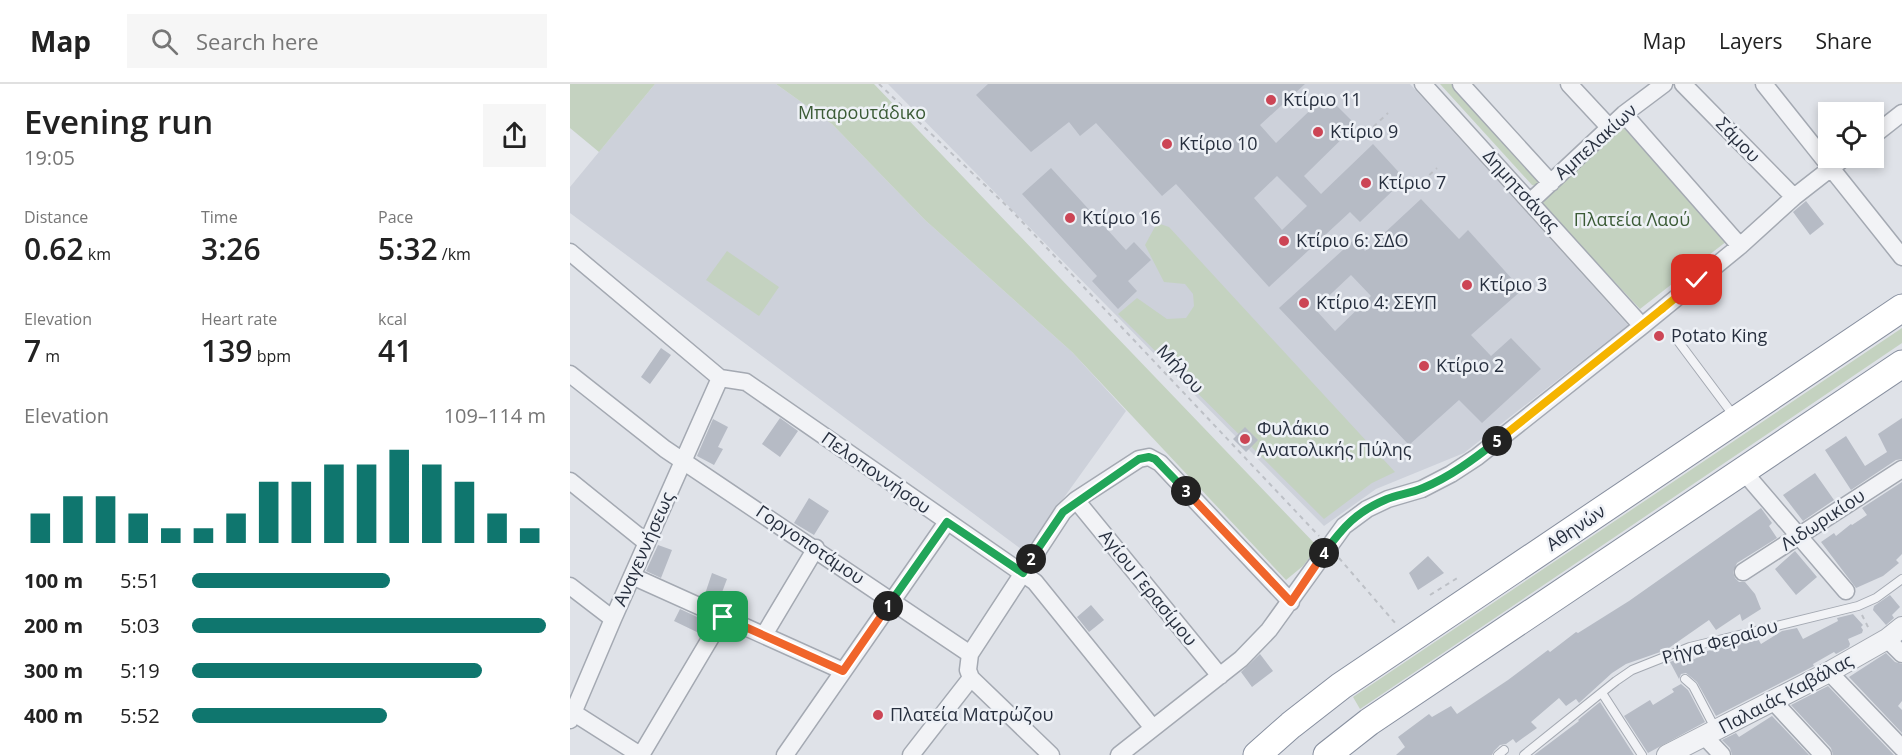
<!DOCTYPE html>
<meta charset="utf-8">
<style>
body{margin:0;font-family:"Open Sans",sans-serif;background:#f6f6f6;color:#222;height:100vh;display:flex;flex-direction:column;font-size:22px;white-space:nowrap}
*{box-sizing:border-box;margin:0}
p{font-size:20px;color:#767676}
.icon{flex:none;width:33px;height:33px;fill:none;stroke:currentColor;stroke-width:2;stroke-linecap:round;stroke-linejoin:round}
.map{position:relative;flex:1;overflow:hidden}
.side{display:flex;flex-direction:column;background:#fff;width:570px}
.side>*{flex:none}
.tools{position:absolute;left:1248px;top:18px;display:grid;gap:12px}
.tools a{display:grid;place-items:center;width:66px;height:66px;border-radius:0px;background:#fff;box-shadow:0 3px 9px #0003;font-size:30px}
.pin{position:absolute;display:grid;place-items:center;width:51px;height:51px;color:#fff;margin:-26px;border-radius:12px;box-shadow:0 3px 9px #0006}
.km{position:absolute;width:30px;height:30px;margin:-15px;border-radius:50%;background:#222;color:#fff;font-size:16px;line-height:30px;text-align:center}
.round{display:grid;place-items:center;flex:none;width:63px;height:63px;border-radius:0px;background:#f6f6f6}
.head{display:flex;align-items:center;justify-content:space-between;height:102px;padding:0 24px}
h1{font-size:33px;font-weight:600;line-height:45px}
.metrics{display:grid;grid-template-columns:repeat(3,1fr);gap:9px;height:102px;padding:6px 24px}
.metrics div{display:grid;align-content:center}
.metrics b{font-size:30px;font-weight:600}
.metrics small{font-size:16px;font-weight:400}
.metrics p{font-size:16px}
.chart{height:168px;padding:12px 24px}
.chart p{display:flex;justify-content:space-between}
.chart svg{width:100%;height:108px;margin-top:6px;stroke:#0f766e;stroke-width:6}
ul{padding:0 24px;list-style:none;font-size:20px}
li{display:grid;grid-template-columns:96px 72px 1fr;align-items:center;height:45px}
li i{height:15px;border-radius:8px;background:#0f766e}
header{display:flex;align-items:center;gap:36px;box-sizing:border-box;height:84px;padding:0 30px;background:#fff;border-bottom:2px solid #e0e0e0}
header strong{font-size:28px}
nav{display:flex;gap:33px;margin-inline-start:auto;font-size:21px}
.search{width:420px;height:54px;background:#f6f6f6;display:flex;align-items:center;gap:15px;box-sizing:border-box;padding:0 21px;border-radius:0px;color:#767676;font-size:22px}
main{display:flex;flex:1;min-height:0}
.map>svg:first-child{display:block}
</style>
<header>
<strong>Map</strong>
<div class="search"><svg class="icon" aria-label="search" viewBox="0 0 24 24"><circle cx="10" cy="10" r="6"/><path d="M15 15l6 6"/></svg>Search here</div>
<nav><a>Map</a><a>Layers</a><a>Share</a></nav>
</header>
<main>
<section class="side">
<div class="head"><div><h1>Evening run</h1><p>19:05</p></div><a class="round"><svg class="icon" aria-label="share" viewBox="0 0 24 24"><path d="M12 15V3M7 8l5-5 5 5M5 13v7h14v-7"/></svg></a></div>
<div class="metrics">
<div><p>Distance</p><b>0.62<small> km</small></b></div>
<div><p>Time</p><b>3:26</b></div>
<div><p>Pace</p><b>5:32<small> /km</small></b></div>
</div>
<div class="metrics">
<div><p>Elevation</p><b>7<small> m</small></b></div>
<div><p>Heart rate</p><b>139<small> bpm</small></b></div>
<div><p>kcal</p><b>41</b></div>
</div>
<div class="chart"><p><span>Elevation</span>109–114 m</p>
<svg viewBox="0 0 160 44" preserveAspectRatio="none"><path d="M5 44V32M15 44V25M25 44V25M35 44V32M45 44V38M55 44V38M65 44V32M75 44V19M85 44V19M95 44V12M105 44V12M115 44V6M125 44V12M135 44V19M145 44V32M155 44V38"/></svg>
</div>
<ul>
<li><b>100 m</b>5:51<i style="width:56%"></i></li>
<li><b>200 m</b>5:03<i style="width:100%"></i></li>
<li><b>300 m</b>5:19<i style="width:82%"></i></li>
<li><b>400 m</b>5:52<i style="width:55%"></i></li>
</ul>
</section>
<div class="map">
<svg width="1332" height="671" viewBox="0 0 1332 671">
<rect width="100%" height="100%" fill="#dfe2e8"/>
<path fill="#cdd1da" d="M 85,0 L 206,0 L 262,40 L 355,136 L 502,268 L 556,327 L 455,468 L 0,129 L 0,103 Z
M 318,0 L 840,0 L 1058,241 L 894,369 L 806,405 L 754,442 Z"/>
<path fill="#c4d2c0" d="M 0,0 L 85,0 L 29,68 L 0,44 Z
M 206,0 L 304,0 L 748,463 L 733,482 L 716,496 L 502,268 L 355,136 L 262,40 Z
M 870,0 L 883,0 L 969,95 L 968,100 L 966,102 L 962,101 Z
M 1052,42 L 1157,157 L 1070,225 L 969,117 Z
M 587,139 L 599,143 L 825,388 L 802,399 L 754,435 L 548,230 L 567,214 L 597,235 L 616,234 L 624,222 L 623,210 L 615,200 L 594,198 L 575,161 Z
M 157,167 L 209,203 L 189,232 L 136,196 Z
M 1332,244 L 1332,259 L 790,625 L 783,613 Z"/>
<path fill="#b6bbc5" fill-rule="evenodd" d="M 418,0 L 735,0 L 690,41 L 706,59 L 756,11 L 786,41 L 734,92 L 751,110 L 803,60 L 835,95 L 790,138 L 780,128 L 699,203 L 606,100 L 592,112 L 526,39 L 510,52 L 499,38 L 461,68 L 406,11 ZM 707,92 L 737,122 L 712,146 L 684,114 Z
M 481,84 L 556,166 L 564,158 L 581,176 L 558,197 L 567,207 L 548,225 L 522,197 L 527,192 L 452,110 Z
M 851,115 L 889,155 L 898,146 L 952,206 L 901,251 L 921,272 L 941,254 L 971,285 L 912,339 L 889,316 L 839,361 L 709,224 L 785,155 L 795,167 ZM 781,191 L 801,212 L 765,247 L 745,225 Z
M 1236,117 L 1254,140 L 1240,151 L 1223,128 Z
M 91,264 L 101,271 L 80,300 L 71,293 Z
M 210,334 L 228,347 L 210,373 L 192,360 Z
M 1332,334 L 1332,375 L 1326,376 L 1281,406 L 1255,366 L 1276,352 L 1295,382 L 1317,368 L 1308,350 Z
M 143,335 L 158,343 L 148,363 L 153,365 L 144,381 L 127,372 Z
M 675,343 L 688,356 L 676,368 L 663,355 Z
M 1245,389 L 1264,416 L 1233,437 L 1213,411 Z
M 1332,398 L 1332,470 L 1326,476 L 1329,479 L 1313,492 L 1286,504 L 1251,458 L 1264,449 L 1266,452 L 1281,440 L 1282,441 L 1297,431 L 1292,424 Z
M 239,414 L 259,427 L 244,451 L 224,439 Z
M 1191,424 L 1202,439 L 1199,442 L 1207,454 L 1167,479 L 1163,488 L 1165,494 L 1169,498 L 1175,498 L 1185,510 L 1191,525 L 1172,537 L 1170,530 L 1146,546 L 1139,536 L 1096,566 L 1056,580 L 1042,589 L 1009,619 L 1006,615 L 996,622 L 989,614 L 961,638 L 967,644 L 946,659 L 943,655 L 936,660 L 930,661 L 924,667 L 922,671 L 826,671 L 835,663 L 828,653 L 859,630 L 862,633 L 881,622 L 887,630 L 938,596 L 978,566 L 980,568 L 1006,548 L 1008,549 L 1059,517 Z
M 88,461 L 102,466 L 91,494 L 76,487 Z
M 1225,467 L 1247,493 L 1226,511 L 1205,485 Z
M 858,472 L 874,489 L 848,506 L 839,489 Z
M 142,489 L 157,495 L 148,519 L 134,513 Z
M 1320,511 L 1330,523 L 1322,531 L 1324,534 L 1316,541 L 1303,526 L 1304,522 Z
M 521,521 L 534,536 L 519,548 L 507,533 Z
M 110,525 L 138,538 L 131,550 L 104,537 Z
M 1283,530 L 1293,541 L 1291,543 L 1293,546 L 1292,549 L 1278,555 L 1280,560 L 1279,563 L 1266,570 L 1264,568 L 1243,580 L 1244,582 L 1146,632 L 1127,598 L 1116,589 L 1111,590 L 1109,595 L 1100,578 L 1112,573 L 1115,580 L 1134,570 L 1134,568 L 1187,553 L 1191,560 L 1212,547 L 1227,544 L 1233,555 L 1268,537 L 1267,534 Z
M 1316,569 L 1325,578 L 1332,580 L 1332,617 L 1328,622 L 1332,626 L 1332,649 L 1279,593 Z
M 690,570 L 703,587 L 682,603 L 671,588 Z
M 1111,600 L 1118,606 L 1135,638 L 1078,669 L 1054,632 L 1080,616 L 1083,621 L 1104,608 L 1102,605 Z
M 1258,602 L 1324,671 L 1263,671 L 1261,664 L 1221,621 Z
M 1030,618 L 1064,671 L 964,671 L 1009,637 L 1008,636 Z
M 1202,632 L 1239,671 L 1162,671 L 1160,664 L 1152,656 L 1166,649 L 1169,653 Z"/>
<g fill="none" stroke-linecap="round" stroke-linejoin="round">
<g stroke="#a4a9b2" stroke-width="10">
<path id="service" d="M 1105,253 L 1164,332
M 1115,595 L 1123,602 L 1146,646
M 1032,609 L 1072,671
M 928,671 L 934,666
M 954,671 L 1046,597 L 1062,586 L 1120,563 L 1288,522 L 1306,514 L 1332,495"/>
</g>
<g stroke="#a4a9b2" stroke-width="19">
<path id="minor" d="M 853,0 L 1072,242
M 891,0 L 981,99
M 999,0 L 1039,43
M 1113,0 L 1224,113
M 1194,0 L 1332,173
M 1054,30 L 1170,162
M 1304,51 L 1332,29
M 960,118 L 1054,30 L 1094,0
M 0,168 L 150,294 L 176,298 L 465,498 L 583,644
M 0,290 L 95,365 L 400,570
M 1173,387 L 1276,507
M 0,397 L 77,459
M 506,416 L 650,592
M 1173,488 L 1332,385
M 62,492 L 273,587
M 0,502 L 43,535
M 194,551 L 246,464
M 1317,555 L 1332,570
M 1259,588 L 1332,664
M 1203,617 L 1253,671
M 4,629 L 70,671
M 0,636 L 43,535 L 150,294
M 1135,653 L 1152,671
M 71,671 L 153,533
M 215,671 L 377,438
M 341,671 L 401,594
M 481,671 L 401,594 L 398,586 L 400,570 L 493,428 L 506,416 L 569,375 L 579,373 L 590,379 L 721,518
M 549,671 L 671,575 L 699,546 L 774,442 L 797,425 L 818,415 L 852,405 L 881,390 L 907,373 L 1072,242 L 1170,162 L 1224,113 L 1274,74"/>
</g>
<g stroke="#a4a9b2" stroke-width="22">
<path id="tertiary" d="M 1097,671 L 1259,588 L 1317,555 L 1332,543"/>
</g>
<g stroke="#878f9f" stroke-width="29">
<path id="trunk" d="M 687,671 L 721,641 L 771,602 L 1332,224
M 757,671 L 799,638 L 1332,280"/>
</g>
<path stroke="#bdc0c6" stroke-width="2" stroke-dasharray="4.5 4.5" stroke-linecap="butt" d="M 309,0 L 441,126 L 749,452
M 797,49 L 818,29
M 846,103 L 867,84
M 769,474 L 826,540
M 860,511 L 889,493
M 1292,531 L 1299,545"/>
<use href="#service" stroke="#f2f3f6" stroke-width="8"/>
<use href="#minor" stroke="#f2f3f6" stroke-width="16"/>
<use href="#tertiary" stroke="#f2f3f6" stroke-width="20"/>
<use href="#trunk" stroke="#fff" stroke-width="27"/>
</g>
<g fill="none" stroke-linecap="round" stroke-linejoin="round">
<g stroke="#fff" stroke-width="12">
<path id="split-1" d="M 153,533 L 273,587 L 318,522"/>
</g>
<g stroke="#fff" stroke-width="12">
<path id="split-2" d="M 318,522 L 377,438 L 453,489 L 461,475"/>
</g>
<g stroke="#fff" stroke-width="12">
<path id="split-3" d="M 461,475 L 493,428 L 569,375 L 579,373 L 585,375 L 616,407"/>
</g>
<g stroke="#fff" stroke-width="12">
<path id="split-4" d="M 616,407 L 721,518 L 754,469"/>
</g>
<g stroke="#fff" stroke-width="12">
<path id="split-5" d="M 754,469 C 773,443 786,428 817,415 C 828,411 841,409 853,404 C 880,393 904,375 927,357"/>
</g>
<g stroke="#fff" stroke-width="12">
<path id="split-6" d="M 927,357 L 1092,225"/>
</g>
<g stroke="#fff" stroke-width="12">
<path id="split-7" d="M 1092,225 L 1127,196"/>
</g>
<use href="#split-1" stroke="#f0652b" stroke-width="8"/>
<use href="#split-2" stroke="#22a559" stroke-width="8"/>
<use href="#split-3" stroke="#22a559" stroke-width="8"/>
<use href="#split-4" stroke="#f0652b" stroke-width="8"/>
<use href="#split-5" stroke="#22a559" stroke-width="8"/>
<use href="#split-6" stroke="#f5b400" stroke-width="8"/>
<use href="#split-7" stroke="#f5b400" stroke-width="8"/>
</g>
<g fill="#cc4555" stroke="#eef1f6" stroke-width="2">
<circle cx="701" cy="16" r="6"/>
<circle cx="748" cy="48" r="6"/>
<circle cx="597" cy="60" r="6"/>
<circle cx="796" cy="99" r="6"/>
<circle cx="500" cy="134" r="6"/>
<circle cx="714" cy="157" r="6"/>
<circle cx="897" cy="201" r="6"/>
<circle cx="734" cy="219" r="6"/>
<circle cx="1089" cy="252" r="6"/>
<circle cx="854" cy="282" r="6"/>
<circle cx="675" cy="355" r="6"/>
<circle cx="308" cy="631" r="6"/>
</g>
<g text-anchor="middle" stroke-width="5" stroke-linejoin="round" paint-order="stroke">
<g font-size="18" fill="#28303f" stroke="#eef1f6" text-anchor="start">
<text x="713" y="22">Κτίριο 11</text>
<text x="760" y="54">Κτίριο 9</text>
<text x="609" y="66">Κτίριο 10</text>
<text x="808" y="105">Κτίριο 7</text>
<text x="512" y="140">Κτίριο 16</text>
<text x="726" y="163">Κτίριο 6: ΣΔΟ</text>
<text x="909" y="207">Κτίριο 3</text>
<text x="746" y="225">Κτίριο 4: ΣΕΥΠ</text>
<text x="1101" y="258">Potato King</text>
<text x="866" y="288">Κτίριο 2</text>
<text x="687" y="351">Φυλάκιο<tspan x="687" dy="21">Ανατολικής Πύλης</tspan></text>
<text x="320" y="637">Πλατεία Ματρώζου</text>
</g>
<g font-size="18" fill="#3b5b36" stroke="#eef1f6">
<text x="292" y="35">Μπαρουτάδικο</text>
<text x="1062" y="142">Πλατεία Λαού</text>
</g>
<g font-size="18" fill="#28303f" stroke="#eef1f6">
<text transform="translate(1168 56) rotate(46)" y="6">Σάμου</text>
<text transform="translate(1026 58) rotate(-42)" y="6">Αμπελακίων</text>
<text transform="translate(951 107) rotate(48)" y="6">Δημητσάνας</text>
<text transform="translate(610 285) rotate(47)" y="6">Μήλου</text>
<text transform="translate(306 389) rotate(35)" y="6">Πελοποννήσου</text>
<text transform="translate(1253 436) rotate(-33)" y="6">Λιδωρικίου</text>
<text transform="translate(1006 444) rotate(-34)" y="6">Αθηνών</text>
<text transform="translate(240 461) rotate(34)" y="6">Γοργοποτάμου</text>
<text transform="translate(74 465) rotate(-66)" y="6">Αναγεννήσεως</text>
<text transform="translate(578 504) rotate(51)" y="6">Αγίου Γερασίμου</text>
<text transform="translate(1150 558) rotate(-16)" y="6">Ρήγα Φεραίου</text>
<text transform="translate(1216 610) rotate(-28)" y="6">Παλαιάς Καβάλας</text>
</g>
</g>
</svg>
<div class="tools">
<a><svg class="icon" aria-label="locate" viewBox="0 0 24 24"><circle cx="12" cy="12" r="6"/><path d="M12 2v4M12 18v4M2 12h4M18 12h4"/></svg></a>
</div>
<div class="pin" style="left:153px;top:533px;background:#1e9e55"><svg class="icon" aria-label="arrive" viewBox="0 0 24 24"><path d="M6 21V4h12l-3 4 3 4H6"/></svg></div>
<div class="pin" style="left:1127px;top:196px;background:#d93025"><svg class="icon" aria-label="check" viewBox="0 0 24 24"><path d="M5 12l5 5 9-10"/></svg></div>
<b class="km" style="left:318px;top:522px">1</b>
<b class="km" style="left:461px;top:475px">2</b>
<b class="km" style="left:616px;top:407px">3</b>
<b class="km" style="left:754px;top:469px">4</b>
<b class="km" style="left:927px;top:357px">5</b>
</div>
</main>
